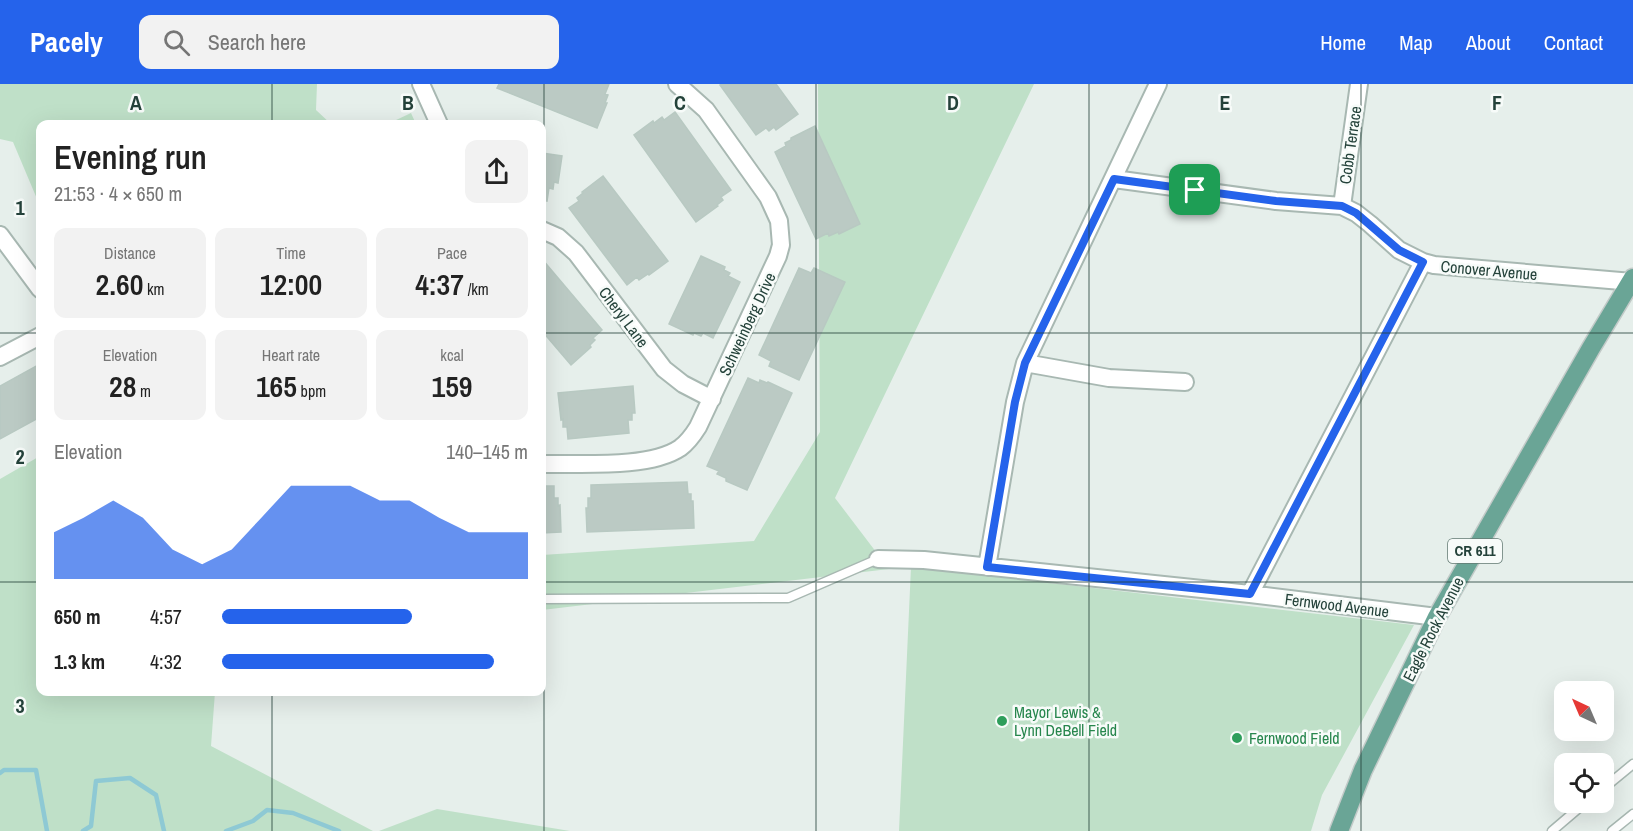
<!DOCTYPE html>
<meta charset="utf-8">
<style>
body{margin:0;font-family:"Archivo Narrow",sans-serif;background:#f2f2f2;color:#222;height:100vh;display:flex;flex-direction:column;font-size:22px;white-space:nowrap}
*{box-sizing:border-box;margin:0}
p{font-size:20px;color:#767676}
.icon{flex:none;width:33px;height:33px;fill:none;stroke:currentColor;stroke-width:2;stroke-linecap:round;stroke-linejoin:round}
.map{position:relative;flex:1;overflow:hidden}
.drawer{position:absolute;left:36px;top:36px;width:510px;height:576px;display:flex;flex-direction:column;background:#fff;border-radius:12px;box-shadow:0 6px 24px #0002}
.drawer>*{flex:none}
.needle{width:39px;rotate:316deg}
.controls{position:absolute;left:1554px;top:597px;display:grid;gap:12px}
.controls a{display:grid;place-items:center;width:60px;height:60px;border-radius:12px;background:#fff;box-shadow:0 6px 24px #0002;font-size:30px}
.pin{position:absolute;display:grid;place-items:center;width:51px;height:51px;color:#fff;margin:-26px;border-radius:12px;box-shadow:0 3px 9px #0006}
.round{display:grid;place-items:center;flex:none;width:63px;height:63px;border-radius:12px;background:#f2f2f2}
.overview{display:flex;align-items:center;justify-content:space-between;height:102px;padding:0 18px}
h1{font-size:33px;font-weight:600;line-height:45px}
.stats{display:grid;grid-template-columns:repeat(3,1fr);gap:9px;height:102px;padding:6px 18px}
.stats div{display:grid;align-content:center;border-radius:12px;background:#f2f2f2;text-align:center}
.stats b{font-size:30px;font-weight:600}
.stats small{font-size:16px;font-weight:400}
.stats p{font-size:16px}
.chart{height:168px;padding:12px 18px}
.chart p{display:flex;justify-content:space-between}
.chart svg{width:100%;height:108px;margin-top:6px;fill:#2563eb;opacity:.7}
ul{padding:0 18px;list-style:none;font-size:20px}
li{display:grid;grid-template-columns:96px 72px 1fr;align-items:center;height:45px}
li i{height:15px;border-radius:8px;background:#2563eb}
header{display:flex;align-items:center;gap:36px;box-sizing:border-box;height:84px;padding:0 30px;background:#2563eb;color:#fff}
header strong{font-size:28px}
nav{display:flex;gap:33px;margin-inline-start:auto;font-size:21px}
.search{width:420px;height:54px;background:#f2f2f2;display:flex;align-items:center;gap:15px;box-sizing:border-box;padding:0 21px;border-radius:12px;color:#767676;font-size:22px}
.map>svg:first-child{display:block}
</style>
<header>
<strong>Pacely</strong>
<div class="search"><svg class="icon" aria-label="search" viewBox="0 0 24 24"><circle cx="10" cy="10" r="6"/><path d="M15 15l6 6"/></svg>Search here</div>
<nav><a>Home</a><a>Map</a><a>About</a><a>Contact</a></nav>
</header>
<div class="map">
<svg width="1633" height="747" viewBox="0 0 1633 747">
<rect width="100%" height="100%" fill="#e6efeb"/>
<path fill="#bfe0c8" d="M 0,0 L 317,0 L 316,26 L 331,40 L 40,40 L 40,122 L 13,58 L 0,55 Z
M 818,0 L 1034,0 L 835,414 L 889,485 L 542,526 L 542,471 L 754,457 L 820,348 Z
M 411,29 L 416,40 L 395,40 L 394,37 Z
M 40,372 L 40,608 L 215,608 L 211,662 L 373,747 L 0,747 L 0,395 Z
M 911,483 L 1414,541 L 1322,711 L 1311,747 L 899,747 Z
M 437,725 L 570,747 L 379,747 Z"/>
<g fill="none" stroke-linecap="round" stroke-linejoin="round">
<path stroke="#8ec9d4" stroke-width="4.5" d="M 0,689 L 4,686 L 36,686 L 47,747
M 83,747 L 91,742 L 96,697 L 130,694 L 156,711 L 164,747
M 226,747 L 253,737 L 267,726 L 293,729 L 339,747"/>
</g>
<path fill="#bbcac4" stroke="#b8c9c2" stroke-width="1.5" d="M 499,0 L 609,0 L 605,10 L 608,11 L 605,19 L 607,19 L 597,44 L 497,4 Z
M 722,0 L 776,0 L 798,30 L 776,46 L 774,43 L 769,47 L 766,44 L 756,51 L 720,1 Z
M 675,28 L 731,106 L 721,113 L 723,116 L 717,121 L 718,122 L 696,138 L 634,51 L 653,37 L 654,39 L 662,33 L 664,36 Z
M 815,42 L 860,140 L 839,150 L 838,148 L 829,152 L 828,149 L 816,155 L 775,68 L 786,62 L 785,59 L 791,56 L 791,54 Z
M 542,69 L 562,72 L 558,99 L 554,98 L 553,105 L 549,104 L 547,117 L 542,116 Z
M 603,92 L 668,177 L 649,191 L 648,190 L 639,196 L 637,193 L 627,201 L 569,124 L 579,117 L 577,114 L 583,109 L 582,108 Z
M 701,172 L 725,183 L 724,186 L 730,189 L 728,192 L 740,198 L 713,254 L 703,249 L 701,252 L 694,249 L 693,251 L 669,240 Z
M 542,175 L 602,246 L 593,254 L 595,256 L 590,261 L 591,263 L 571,281 L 542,247 Z
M 799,184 L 811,189 L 814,184 L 845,198 L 799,296 L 769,282 L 771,277 L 759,271 Z
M 40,280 L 40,333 L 0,355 L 0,302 Z
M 748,294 L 759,299 L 760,296 L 767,299 L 768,298 L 792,309 L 747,406 L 726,397 L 726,394 L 717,390 L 719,387 L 707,382 Z
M 633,302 L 635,329 L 632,329 L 632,336 L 628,336 L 629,349 L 568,355 L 567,343 L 563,343 L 563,335 L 561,336 L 558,309 Z
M 687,398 L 688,410 L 691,410 L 691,417 L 693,417 L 694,444 L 587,448 L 586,424 L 588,424 L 588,414 L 591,414 L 591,401 Z
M 542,402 L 554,402 L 554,414 L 558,414 L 558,422 L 560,421 L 561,448 L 542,449 Z"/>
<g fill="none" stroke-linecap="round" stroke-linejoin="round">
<g stroke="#a8b8b2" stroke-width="11">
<path id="service" d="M 542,515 L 788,514 L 878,475
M 1604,704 L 1633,680
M 1552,747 L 1586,718
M 1612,747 L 1633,730"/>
</g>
<g stroke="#a8b8b2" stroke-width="20">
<path id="minor" d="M 421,0 L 439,40
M 1114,95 L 1276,117 L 1342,122 L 1356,129 L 1370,140 L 1399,166 L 1423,178 L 1434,181 L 1633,198
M 1342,122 L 1359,0
M 542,146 L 558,153 L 576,169 L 664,285 L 683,300 L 712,315
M 0,151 L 40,205
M 0,273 L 40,252
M 1025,279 L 1109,294 L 1185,298
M 542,380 C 579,379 649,385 680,364 C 687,359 693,351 698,343 L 778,172 L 781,161 L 779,137 L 768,113 L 706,26 L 677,0
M 878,475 L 924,476 L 1250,510 L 1437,533
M 987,483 L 1015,318 L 1025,279 L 1158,0
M 1250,510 L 1423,178"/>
</g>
<g stroke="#c2cac8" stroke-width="21">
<path id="primary" d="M 1339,747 L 1363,686 L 1437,533 L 1591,264 L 1633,194"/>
</g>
<use href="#service" stroke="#fff" stroke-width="8"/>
<use href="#minor" stroke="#fff" stroke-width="16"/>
<use href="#primary" stroke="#6aa596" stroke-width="18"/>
</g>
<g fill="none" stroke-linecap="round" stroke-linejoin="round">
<g stroke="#fff" stroke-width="12">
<path id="route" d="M 1114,95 L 1276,117 L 1342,122 L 1356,129 L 1399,166 L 1423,178 L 1250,510 L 987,483 L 1015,318 L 1025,279 Z"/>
</g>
<use href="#route" stroke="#2563eb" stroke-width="8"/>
</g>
<path fill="none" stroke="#24423a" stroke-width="1.5" stroke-opacity="0.55" d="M 272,0 L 272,40M 544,0 L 544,747M 816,0 L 816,747M 1089,0 L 1089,747M 1361,0 L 1361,747M 0,249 L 40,249M 542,249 L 1633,249M 0,498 L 40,498M 542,498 L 1633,498M 272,608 L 272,747"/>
<g fill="#2e9e5b" stroke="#f7fbf9" stroke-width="2">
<circle cx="1002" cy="637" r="6"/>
<circle cx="1237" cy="654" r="6"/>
</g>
<g text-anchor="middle" stroke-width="5" stroke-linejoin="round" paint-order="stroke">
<rect fill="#f7fbf9" stroke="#637a73" stroke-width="1.5" x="1448" y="455" width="54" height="24" rx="4.5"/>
<g font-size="15" font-weight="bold" fill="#24423a">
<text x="1475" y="472">CR 611</text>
</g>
<g font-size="16" fill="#24423a" stroke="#f7fbf9">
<text transform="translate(1350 61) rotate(-82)" y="6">Cobb Terrace</text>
<text transform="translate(1489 186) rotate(5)" y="6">Conover Avenue</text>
<text transform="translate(624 233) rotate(53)" y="6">Cheryl Lane</text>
<text transform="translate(747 240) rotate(-65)" y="6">Schweinberg Drive</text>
<text transform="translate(1337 521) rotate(7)" y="6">Fernwood Avenue</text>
<text transform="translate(1433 545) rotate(-63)" y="6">Eagle Rock Avenue</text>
</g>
<g font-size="16" fill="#27864d" stroke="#f7fbf9" text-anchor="start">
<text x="1014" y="634">Mayor Lewis &amp;<tspan x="1014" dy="18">Lynn DeBell Field</tspan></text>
<text x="1249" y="660">Fernwood Field</text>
</g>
</g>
<g font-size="20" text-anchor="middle" font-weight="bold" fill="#24423a" stroke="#f7fbf9" stroke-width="5" stroke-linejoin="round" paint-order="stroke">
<text x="136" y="26">A</text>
<text x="408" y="26">B</text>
<text x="680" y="26">C</text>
<text x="953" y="26">D</text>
<text x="1225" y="26">E</text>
<text x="1497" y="26">F</text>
<text x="20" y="131">1</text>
<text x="20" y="380">2</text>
<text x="20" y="629">3</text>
</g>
</svg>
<div class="controls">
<a><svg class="needle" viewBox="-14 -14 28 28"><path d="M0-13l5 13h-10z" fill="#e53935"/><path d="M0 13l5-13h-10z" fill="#767676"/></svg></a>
<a><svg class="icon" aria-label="locate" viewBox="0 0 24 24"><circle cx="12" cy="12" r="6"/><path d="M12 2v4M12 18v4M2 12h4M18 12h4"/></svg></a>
</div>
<div class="pin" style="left:1195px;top:106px;background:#1e9e55"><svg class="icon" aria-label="arrive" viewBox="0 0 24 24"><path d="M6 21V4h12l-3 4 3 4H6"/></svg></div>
<section class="drawer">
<div class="overview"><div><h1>Evening run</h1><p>21:53 · 4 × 650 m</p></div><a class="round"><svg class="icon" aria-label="share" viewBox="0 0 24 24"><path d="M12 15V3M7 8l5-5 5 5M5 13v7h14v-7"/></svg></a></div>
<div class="stats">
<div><p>Distance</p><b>2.60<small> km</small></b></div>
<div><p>Time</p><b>12:00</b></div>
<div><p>Pace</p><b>4:37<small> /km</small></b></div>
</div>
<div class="stats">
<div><p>Elevation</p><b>28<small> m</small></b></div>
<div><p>Heart rate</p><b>165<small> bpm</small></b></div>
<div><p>kcal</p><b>159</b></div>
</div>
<div class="chart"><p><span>Elevation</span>140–145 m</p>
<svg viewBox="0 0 160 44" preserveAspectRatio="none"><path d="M0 44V25L10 19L20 12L30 19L40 32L50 38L60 32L70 19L80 6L90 6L100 6L110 12L120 12L130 19L140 25L150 25L160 25V44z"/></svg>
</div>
<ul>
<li><b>650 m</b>4:57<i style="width:62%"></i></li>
<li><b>1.3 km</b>4:32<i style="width:89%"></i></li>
</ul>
</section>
</div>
